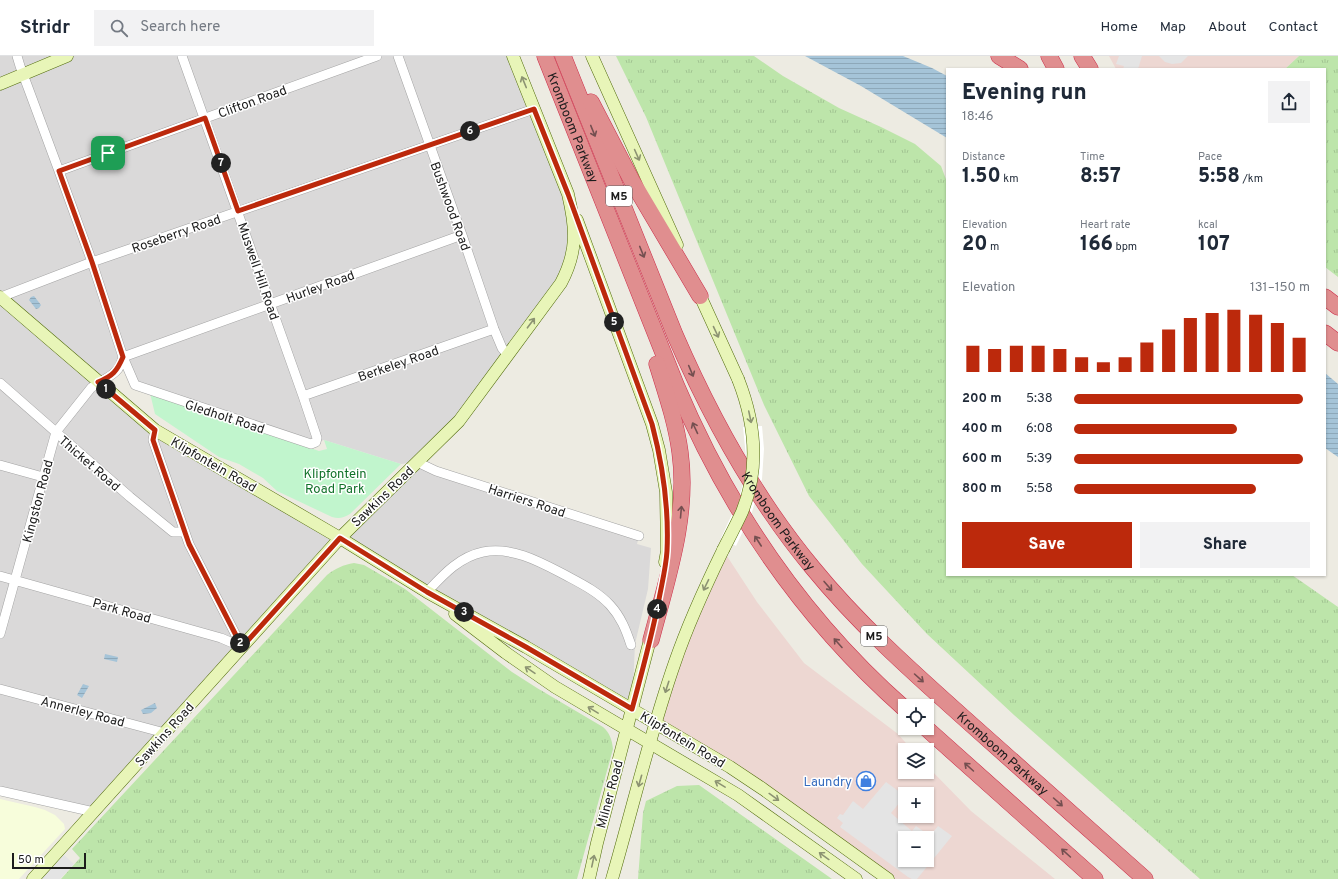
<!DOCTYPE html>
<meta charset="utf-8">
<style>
body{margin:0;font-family:Overpass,sans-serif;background:#f2f2f3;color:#1f2937;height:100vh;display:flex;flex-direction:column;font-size:15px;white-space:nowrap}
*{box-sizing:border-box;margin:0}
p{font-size:13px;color:#747a83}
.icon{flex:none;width:22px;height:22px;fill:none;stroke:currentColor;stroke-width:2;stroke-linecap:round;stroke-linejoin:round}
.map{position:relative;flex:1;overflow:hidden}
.sheet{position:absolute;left:946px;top:12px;width:380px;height:508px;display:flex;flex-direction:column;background:#fff;border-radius:0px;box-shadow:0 1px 3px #0004}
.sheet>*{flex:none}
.controls{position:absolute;left:898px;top:643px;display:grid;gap:8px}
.controls a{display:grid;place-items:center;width:36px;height:36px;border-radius:0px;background:#fff;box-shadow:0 1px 3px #0004;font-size:20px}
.scale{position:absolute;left:12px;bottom:10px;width:74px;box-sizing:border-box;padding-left:4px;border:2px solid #1c1c1c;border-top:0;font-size:11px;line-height:14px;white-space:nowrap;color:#1c1c1c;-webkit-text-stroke:3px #fff;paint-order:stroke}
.pin{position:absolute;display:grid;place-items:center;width:34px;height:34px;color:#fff;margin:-17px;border-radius:8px;box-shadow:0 2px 6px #0006}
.km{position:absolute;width:20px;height:20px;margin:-10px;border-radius:50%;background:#222;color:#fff;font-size:11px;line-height:20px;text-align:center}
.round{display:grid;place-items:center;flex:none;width:42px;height:42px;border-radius:0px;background:#f2f2f3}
.head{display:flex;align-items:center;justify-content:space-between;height:68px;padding:0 16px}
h1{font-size:22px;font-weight:800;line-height:30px}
.stats{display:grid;grid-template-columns:repeat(3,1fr);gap:6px;height:68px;padding:4px 16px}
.stats div{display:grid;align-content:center}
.stats b{font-size:20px;font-weight:800}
.stats small{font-size:11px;font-weight:400}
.stats p{font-size:11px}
.chart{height:112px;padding:8px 16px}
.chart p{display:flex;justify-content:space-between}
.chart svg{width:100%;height:72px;margin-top:4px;stroke:#bc290c;stroke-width:6}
.cta{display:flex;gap:8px;margin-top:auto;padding:8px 16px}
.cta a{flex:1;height:46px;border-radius:0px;background:#bc290c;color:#fff;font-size:16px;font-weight:800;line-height:46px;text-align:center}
.cta a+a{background:#f2f2f3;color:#1f2937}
ul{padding:0 16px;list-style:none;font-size:13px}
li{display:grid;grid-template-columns:64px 48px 1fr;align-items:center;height:30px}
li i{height:10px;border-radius:5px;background:#bc290c}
header{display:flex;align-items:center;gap:24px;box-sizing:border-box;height:56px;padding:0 20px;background:#fff;border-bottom:1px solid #e0e1e3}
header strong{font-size:19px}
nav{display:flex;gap:22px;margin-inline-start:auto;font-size:14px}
.search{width:280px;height:36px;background:#f2f2f3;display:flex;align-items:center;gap:10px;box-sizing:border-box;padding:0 14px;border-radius:0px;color:#747a83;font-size:15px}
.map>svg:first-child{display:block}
</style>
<header>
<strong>Stridr</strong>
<div class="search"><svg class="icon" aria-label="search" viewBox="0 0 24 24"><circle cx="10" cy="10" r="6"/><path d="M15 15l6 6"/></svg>Search here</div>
<nav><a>Home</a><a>Map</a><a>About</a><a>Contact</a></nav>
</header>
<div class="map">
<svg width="1338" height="823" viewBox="0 0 1338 823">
<defs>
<pattern id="grass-tufts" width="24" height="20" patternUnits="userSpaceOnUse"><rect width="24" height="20" fill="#bde5aa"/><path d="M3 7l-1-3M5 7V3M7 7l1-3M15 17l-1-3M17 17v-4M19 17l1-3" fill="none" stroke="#a2c492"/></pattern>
<pattern id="water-rules" width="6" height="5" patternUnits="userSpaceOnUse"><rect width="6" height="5" fill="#a5c4d8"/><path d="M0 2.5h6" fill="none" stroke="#8da8b9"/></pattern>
</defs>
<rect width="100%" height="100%" fill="#edebe2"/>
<path fill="#dad9d9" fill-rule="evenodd" d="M 0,0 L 513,0 L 568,138 L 569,207 L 468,353 L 417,406 L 639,480 L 637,488 L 651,492 L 648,533 L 635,588 L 632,653 L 340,482 L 94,756 L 0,735 ZM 123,301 L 135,329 L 316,386 L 324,384 L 401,408 L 416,406 L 339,482 L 140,362 L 98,326 L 118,313 Z"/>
<path fill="#edd7d2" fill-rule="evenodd" d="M 1109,0 L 1299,0 L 1285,13 L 1116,13 Z
M 723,494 L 757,546 L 804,607 L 898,678 L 912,694 L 905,694 L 905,716 L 927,716 L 927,710 L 971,755 L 1055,823 L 888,823 L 656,667 ZM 905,738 L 927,738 L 927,760 L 905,760 ZM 905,782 L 927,782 L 927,804 L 905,804 Z"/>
<path fill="#f7fddb" d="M 0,743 L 35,751 L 45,754 L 55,759 L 64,768 L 65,773 L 19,823 L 0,823 Z"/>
<path fill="url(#grass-tufts)" d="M 616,0 L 754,0 L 783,20 L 839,52 L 881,71 L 915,88 L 941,110 L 947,126 L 947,519 L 1292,519 L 1338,551 L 1338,823 L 1200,823 L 1014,659 L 927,578 L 862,508 L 809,440 L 764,349 L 646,61 Z
M 1299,0 L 1338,0 L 1338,221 L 1325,211 L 1325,13 L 1285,13 Z
M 354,507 L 364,509 L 405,533 L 512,616 L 537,632 L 603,671 C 610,677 612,684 613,693 L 577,823 L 61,823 L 80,802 L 72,793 L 327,519 C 336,512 343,509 354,507 Z
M 699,729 L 832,823 L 638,823 L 643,757 L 646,745 L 677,730 Z"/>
<path fill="#c1f5cd" d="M 150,337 L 319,395 L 327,393 L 324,384 L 401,408 L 350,458 C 343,462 339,463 332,461 L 277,435 L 263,422 L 239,408 L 219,401 L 155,358 Z"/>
<path fill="#e4e4e4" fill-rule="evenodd" d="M 1119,0 L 1142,0 L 1138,13 L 1123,13 L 1124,10 L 1116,8 Z
M 1159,0 L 1188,0 L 1181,7 L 1172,8 L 1165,6 Z
M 886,726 L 905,740 L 891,757 L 900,765 L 912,775 L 916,770 L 930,780 L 938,770 L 952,780 L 917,823 L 912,823 L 908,821 L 840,771 L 843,767 L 837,762 L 840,758 L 843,759 L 853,745 L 863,753 ZM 905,782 L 927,782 L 927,804 L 905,804 Z
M 64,799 L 74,808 L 60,823 L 41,823 Z"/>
<path fill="url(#water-rules)" d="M 805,0 L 903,0 L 932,12 L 947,20 L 947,82 L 861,30 Z
M 34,240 L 41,249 L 39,252 L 36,253 L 29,244 L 31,241 Z
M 1325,317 L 1338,328 L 1338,401 L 1325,392 Z
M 105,598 L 118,601 L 117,606 L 104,603 Z
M 83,628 L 89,630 L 82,642 L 77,639 Z
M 155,647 L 157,652 L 151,657 L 143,658 L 141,654 Z"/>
<path fill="#fff" d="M 762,370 L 764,393 L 762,423 L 752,456 L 736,490 L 721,482 L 738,445 L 743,428 L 746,401 L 743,371 Z"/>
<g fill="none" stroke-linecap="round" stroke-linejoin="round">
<g stroke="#a3a3a3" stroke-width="10">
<path id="street" d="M 17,0 L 20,10 L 59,115 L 92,206 L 123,301 L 135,329 L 311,388 L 316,386 L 317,382 L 303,340 L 182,0
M 398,0 L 462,179 L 494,273 L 502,292 L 507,298
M 59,115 L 377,0
M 1,241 L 92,206 L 534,53
M 0,327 L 130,441 L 173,476 L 185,476
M 303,340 L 494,273
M 155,374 L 153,384 L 189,488 L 242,591
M 417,406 L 436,415 L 639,480
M 0,409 L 43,421
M 0,520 L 221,582 L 242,591
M 427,536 C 443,519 459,501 483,496 C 513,490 542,507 567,520 C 582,528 598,536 610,549 C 621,561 626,574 631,589
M 0,578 L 56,376 L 91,332 C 99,325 111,322 118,313 C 120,310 122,305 123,301 L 462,179
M 0,633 L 165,677
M 0,735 L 94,756"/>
</g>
<g stroke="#516b0b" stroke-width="13">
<path id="secondary" d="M 592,0 L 677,189
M 0,28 L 67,0
M 577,164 L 652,368 L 659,394 L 666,436 L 667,495 L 665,506
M 697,233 L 738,323
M 0,241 L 155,374 L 340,482 L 427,536 L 526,591 L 730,711 L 763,733 L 888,823
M 455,558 L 506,597 L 555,631 L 738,739 L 856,823
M 33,823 L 340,482 L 459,365 L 561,227 C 578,195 576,172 568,138 L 513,0
M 589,823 L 597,787 L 652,576
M 612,823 C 633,751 650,677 675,606 C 688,568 705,531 723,494"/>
</g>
<g stroke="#cc2e4a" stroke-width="17">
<g id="highway">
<path id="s1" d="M 545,0 L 676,329 C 728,453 804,564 905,653"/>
<path id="s2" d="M 563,0 L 675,279 C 711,362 754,441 812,511 C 860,570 916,619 973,670 C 1030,721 1087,772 1145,823"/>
<path d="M 999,0 L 1020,13"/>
<path d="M 1049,0 L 1056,13"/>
<path d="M 1082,0 L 1090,13"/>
<path d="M 591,46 L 632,125 L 700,240"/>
<path d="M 1325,241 L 1338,251"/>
<path d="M 1325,277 L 1338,287"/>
<path d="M 651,584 C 667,523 689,460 680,396 C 676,366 666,337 657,308"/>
<path d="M 926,672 L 1095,823"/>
</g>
</g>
<use href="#street" stroke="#fff" stroke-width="9"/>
<use href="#secondary" stroke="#e8f5b8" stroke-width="12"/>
<use href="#highway" stroke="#e08e8f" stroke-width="16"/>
<g stroke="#516b0b" stroke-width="13" stroke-linecap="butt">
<path id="secondary-bridge" d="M 723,494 C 729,482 736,469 742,456 C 760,412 755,366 738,323"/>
</g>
<use href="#secondary-bridge" stroke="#e8f5b8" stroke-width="12"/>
</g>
<defs><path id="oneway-shaft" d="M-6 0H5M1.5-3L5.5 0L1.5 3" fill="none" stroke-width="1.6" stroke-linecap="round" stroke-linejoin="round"/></defs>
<g stroke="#8c9372">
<use href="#oneway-shaft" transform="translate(524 26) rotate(-112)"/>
<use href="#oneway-shaft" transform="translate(637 99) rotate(66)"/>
<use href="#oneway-shaft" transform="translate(531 267) rotate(-53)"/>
<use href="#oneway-shaft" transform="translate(716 276) rotate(65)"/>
<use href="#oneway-shaft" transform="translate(750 361) rotate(78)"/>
<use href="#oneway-shaft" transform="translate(706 529) rotate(116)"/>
<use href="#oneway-shaft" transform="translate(530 614) rotate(-146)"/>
<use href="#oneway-shaft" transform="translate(667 631) rotate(108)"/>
<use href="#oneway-shaft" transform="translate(593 654) rotate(-149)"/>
<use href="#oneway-shaft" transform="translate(640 725) rotate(106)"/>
<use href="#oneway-shaft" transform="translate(720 728) rotate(-149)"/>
<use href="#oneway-shaft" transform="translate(774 741) rotate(36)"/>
<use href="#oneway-shaft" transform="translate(824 800) rotate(-144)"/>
<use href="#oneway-shaft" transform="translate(593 805) rotate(-78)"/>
</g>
<g stroke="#744f50">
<use href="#oneway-shaft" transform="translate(593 75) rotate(68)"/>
<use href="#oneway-shaft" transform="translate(642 196) rotate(68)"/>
<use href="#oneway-shaft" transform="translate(691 315) rotate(67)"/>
<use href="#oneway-shaft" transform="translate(695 372) rotate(-115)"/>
<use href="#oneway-shaft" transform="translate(681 456) rotate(-85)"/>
<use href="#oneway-shaft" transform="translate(758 485) rotate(-123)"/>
<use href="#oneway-shaft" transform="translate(828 530) rotate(49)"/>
<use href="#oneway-shaft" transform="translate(838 587) rotate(-132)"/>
<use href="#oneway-shaft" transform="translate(919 622) rotate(42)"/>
<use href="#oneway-shaft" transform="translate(969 711) rotate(-138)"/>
<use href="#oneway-shaft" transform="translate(1058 746) rotate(42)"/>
<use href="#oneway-shaft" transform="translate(1066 797) rotate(-138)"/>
</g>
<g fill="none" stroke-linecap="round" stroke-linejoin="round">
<g stroke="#fff" stroke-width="8">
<path id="route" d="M 534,53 L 568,138 L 652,368 C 663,410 669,452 667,495 C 666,511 662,527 659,543 C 652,580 642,616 632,653 L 526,591 L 427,536 L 340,482 L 242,591 L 189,488 L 153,384 L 155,374 L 98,326 C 113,320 117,315 123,301 L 92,206 L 59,115 L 205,62 L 238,155 Z"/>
</g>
<use href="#route" stroke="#bc290c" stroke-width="5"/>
</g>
<defs>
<g id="shop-ring" transform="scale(1)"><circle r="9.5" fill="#fff" stroke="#3f7fe0" stroke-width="1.5"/><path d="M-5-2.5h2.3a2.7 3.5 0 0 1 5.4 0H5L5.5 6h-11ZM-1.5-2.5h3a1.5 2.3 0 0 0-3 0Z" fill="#3f7fe0"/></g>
</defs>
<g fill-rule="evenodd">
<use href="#shop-ring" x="866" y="725"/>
</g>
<g text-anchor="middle" stroke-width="3" stroke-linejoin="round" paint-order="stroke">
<g fill="#fff" stroke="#606060" stroke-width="1">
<rect x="606" y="130" width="26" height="20" rx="3"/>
<rect x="861" y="570" width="26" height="20" rx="3"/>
</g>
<g font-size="12" font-weight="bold" fill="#1c1c1c">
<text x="619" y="144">M5</text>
<text x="874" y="584">M5</text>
</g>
<g font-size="13" fill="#1c1c1c" stroke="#fff">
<text transform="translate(252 45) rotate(-20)" y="5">Clifton Road</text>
<text dy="5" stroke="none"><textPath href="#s1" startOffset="77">Kromboom Parkway</textPath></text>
<text transform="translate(451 150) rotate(70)" y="5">Bushwood Road</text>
<text transform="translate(176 177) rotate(-19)" y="5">Roseberry Road</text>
<text transform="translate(259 215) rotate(71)" y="5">Muswell Hill Road</text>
<text transform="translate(320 230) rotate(-20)" y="5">Hurley Road</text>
<text transform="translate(398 307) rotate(-19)" y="5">Berkeley Road</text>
<text transform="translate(225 360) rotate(18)" y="5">Gledholt Road</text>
<text transform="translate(90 407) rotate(41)" y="5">Thicket Road</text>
<text transform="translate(214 408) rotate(30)" y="5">Klipfontein Road</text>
<text transform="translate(382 440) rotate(-44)" y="5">Sawkins Road</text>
<text transform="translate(527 444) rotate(18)" y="5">Harriers Road</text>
<text transform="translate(37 445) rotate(-75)" y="5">Kingston Road</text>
<text dy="5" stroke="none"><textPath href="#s2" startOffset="514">Kromboom Parkway</textPath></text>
<text transform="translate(122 554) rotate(16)" y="5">Park Road</text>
<text transform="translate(83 655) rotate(15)" y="5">Annerley Road</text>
<text transform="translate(164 678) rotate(-48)" y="5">Sawkins Road</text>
<text transform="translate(683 683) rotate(31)" y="5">Klipfontein Road</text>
<text dy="5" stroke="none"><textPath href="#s2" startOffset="838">Kromboom Parkway</textPath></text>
<text transform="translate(609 738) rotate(-75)" y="5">Milner Road</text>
</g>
<g font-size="13" fill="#12722a" stroke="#fff">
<text x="335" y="422">Klipfontein<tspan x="335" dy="15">Road Park</tspan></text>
</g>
<g font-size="13" fill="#366cbe" stroke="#fff" text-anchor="end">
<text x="852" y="730">Laundry</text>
</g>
</g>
</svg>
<div class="controls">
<a><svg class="icon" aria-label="locate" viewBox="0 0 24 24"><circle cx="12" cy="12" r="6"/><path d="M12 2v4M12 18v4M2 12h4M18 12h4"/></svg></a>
<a><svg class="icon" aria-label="layers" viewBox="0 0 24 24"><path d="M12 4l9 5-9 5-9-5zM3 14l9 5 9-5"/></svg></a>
<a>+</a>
<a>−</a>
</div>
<div class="scale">50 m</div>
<div class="pin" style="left:108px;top:97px;background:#1e9e55"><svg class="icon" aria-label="arrive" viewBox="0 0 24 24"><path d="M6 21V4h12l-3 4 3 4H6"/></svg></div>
<b class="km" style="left:106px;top:333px">1</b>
<b class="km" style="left:240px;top:587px">2</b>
<b class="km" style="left:464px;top:556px">3</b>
<b class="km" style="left:657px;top:553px">4</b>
<b class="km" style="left:614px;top:266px">5</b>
<b class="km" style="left:470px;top:75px">6</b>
<b class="km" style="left:221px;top:107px">7</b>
<section class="sheet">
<div class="head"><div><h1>Evening run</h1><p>18:46</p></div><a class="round"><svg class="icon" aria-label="share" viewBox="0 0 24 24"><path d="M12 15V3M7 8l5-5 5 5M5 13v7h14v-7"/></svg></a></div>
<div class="stats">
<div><p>Distance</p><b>1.50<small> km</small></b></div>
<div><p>Time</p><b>8:57</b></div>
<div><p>Pace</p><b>5:58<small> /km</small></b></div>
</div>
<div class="stats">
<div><p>Elevation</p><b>20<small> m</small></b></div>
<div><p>Heart rate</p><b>166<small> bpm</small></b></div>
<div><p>kcal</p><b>107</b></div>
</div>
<div class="chart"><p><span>Elevation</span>131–150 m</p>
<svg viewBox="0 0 160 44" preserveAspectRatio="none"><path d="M5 44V28M15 44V30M25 44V28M35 44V28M45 44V30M55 44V35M65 44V38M75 44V35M85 44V26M95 44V18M105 44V11M115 44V8M125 44V6M135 44V9M145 44V14M155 44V23"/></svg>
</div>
<ul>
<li><b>200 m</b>5:38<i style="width:97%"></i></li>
<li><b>400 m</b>6:08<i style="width:69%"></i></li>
<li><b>600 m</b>5:39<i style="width:97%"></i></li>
<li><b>800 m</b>5:58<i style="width:77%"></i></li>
</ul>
<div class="cta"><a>Save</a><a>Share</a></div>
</section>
</div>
